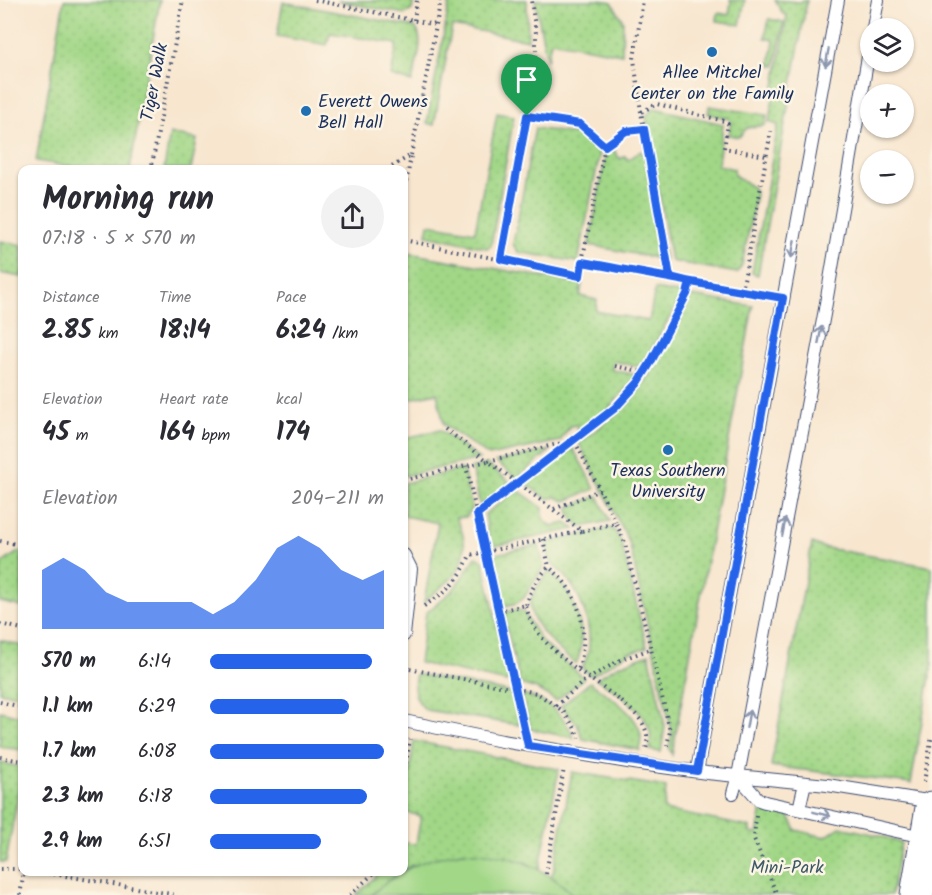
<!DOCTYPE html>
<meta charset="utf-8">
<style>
body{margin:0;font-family:Kalam,sans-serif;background:#f2f2f3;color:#2b2b33;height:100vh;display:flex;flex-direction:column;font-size:22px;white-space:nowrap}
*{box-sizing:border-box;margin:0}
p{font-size:20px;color:#7c7c81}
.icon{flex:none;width:33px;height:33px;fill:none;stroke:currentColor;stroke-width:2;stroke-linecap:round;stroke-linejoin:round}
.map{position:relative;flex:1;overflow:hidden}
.panel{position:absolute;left:18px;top:165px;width:390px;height:711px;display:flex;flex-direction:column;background:#fff;border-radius:12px;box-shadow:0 2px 4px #0004}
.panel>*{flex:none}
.controls{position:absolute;left:860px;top:18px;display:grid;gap:12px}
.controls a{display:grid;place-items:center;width:54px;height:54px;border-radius:50%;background:#fff;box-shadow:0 2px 4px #0004;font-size:30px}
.pin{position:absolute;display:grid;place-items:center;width:51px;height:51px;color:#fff;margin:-62px -26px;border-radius:50% 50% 50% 0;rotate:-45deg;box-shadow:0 0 6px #0007}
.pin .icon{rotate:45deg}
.round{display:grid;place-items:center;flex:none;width:63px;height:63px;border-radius:32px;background:#f2f2f3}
.summary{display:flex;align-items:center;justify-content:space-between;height:102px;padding:0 24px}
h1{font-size:33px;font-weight:600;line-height:45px}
.figures{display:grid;grid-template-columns:repeat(3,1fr);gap:9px;height:102px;padding:6px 24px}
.figures div{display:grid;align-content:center}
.figures b{font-size:26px;font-weight:600}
.figures small{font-size:16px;font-weight:400}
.figures p{font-size:16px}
.chart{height:168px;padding:12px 24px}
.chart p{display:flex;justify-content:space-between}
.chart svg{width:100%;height:108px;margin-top:6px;fill:#2563eb;opacity:.7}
ul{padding:0 24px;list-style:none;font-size:20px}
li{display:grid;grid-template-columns:96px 72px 1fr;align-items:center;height:45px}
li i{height:15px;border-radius:8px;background:#2563eb}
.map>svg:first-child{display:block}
</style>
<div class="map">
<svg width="932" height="895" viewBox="0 0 932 895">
<defs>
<pattern id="grass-dots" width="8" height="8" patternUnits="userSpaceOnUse" patternTransform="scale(1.5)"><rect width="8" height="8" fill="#a2d787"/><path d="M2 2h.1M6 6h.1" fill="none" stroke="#8bb977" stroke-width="1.8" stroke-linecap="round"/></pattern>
</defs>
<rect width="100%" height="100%" fill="#fcf5e5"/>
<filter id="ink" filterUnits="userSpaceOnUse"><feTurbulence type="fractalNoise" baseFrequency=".0167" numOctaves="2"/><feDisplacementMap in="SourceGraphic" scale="12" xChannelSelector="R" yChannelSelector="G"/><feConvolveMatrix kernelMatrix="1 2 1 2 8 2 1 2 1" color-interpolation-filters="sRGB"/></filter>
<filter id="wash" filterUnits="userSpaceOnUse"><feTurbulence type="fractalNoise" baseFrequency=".008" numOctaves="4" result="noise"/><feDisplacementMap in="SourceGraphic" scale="24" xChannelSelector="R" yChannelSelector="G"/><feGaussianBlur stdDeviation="1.35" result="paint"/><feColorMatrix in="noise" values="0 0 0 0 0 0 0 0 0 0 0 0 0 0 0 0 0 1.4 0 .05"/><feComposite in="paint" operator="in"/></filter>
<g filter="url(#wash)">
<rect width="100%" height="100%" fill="#f8e6cf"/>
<path fill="url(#grass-dots)" stroke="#5e8372" stroke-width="1.5" d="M 64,0 L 160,0 L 130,169 L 85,169 L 36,161 Z
M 414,0 L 412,10 L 405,14 L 338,1 Z
M 450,0 L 527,0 L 528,40 L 452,26 L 434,125 L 427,123 Z
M 535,0 L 599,0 L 612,2 L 623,21 L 622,54 L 551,41 L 547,61 Z
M 730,0 L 745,0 L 740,25 L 717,21 L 718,13 L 729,15 L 731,1 Z
M 775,0 L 800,2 L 807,0 L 758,275 L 752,273 L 778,125 L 769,122 L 787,15 L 783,14 Z
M 283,2 L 415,27 C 426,40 415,66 412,82 L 391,76 L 397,44 L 330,33 L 327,45 L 277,36 Z
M 769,19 L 784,22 L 775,66 L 770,65 L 774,40 L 765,38 Z
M 709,106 L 767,115 L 765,125 L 747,128 L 739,137 L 729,135 L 731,121 L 727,118 L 708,114 Z
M 654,108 L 723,124 L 718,165 L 734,169 L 734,175 L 754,188 L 756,194 L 742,265 L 737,273 L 671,261 L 646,116 Z
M 497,113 L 514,116 L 491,246 L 487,248 L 427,235 L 429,224 L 475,232 Z
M 535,128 L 580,135 L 600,152 L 578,262 L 518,252 L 513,244 Z
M 170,134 L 197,139 L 191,169 L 164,169 Z
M 607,149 L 610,153 L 614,150 L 620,159 L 625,156 L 628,160 L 641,151 L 645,157 L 665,260 L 589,245 Z
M 0,241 L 22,245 L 22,277 L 0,273 Z
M 404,250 L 408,253 L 582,284 L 580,296 L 597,300 L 596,311 L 649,321 L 655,289 L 683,294 L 641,367 L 613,361 L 612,370 L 637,375 L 608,410 L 578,433 L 577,425 L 570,426 L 560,441 L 489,456 L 444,425 L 437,393 L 404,400 Z
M 691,296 L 753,306 L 672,755 L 669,748 L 672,733 L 629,542 L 579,443 C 599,428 620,413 636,394 C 658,364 674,328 691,296 Z
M 440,430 L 479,459 L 404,476 L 405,438 Z
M 573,448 L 595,489 L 565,501 L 556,497 L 547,499 L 525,483 Z
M 551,450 L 517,478 L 496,462 Z
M 487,464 L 511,483 L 480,506 L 472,468 Z
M 463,469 L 472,508 L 466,517 L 456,518 C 468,539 468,563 450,580 C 441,588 432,594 424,602 L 438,523 L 404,516 L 404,483 Z
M 518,490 L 543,508 C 542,517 544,521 552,526 L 566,523 L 575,529 L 490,547 L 485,514 Z
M 598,496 L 610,521 L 581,527 L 570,516 L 569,507 Z
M 610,528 L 615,531 L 621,542 L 647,647 L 628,653 L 591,676 L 582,668 C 598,642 585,602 567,578 C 563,572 554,568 551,561 C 548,556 547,549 546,543 Z
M 812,543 L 821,547 L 932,567 L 932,665 L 911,783 L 771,766 Z
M 539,545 L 544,566 L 541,571 L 524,598 L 517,603 L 501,607 L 491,555 Z
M 18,552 L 22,553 L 22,607 L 0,602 L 1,564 Z
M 476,557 L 483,560 L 509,679 L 507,682 L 419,663 L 426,613 L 453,590 Z
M 549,571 C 575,592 590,634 576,664 C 561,652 525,622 531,600 C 534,589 542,580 549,571 Z
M 518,610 L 523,611 L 542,642 L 584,678 L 556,701 L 537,689 L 520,684 L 503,612 Z
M 0,640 L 22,646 L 21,695 L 0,692 Z
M 649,654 L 665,726 L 661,752 L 650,750 C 650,744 651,737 650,731 C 645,711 613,688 596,679 L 617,666 Z
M 416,674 L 513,693 L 520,725 L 426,710 C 414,699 412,689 416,674 Z
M 590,682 C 607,695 637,712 641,735 C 641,740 640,745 640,750 L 583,739 L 577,724 L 561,706 Z
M 522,694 C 546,699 565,715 574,738 L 530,729 Z
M 0,711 L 20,716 L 22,719 L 22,750 L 0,747 Z
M 414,741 L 559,769 L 539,871 L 527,863 L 412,865 L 404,870 L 404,843 L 416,844 L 421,816 L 404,812 Z
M 0,763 L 22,767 L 22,772 L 6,862 L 0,862 Z
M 572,772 L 666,787 L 664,810 L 750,827 L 750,833 L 757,834 L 762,809 L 788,814 L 796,830 L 825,837 L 840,827 L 882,836 L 901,843 L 891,895 L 573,895 L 550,877 L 553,873 Z
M 380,872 L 402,872 L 371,895 L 356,895 Z"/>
<path fill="#a2d787" stroke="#5e8372" stroke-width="1.5" d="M 463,852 C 505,853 542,863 573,895 L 371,895 C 402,868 422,859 463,852 Z"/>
</g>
<g filter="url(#ink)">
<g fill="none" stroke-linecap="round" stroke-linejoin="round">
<g stroke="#3c4a6f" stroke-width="14">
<path id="service" d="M 873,28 L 878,0
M 404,555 L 411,569 L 404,635
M 404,721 L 502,741 L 640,764 L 707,773 L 827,785 L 921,800 L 927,811
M 697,771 L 838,0
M 738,776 L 759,800 L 765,802 L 914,835 L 922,827
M 733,793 L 738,776 L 825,309 L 870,45
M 799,809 L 805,783"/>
</g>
<g stroke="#3c4a6f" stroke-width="35">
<path id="secondary" d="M 917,895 L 932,808"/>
</g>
<path stroke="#3c4a6f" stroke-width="4" stroke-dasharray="1.5 4.5" stroke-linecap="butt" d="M 315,0 L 436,25
M 414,20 L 417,0
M 641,112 L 634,59 L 643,0
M 527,116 L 536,59 L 536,33 L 531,0
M 644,129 L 641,112 L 657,104 L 724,121 L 728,124 L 724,148 L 766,156
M 605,146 L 626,131 L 644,129 L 670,277
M 411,155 L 441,0
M 151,170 L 183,0
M 371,170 L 379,170
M 387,170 L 411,155 L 404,197
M 404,240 L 580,276 L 582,262 L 690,282
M 500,259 L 527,116 L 580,124 L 605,146 L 582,262
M 742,291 L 771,131
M 615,366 L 645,372
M 445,429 L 488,461 L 574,440 L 600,490
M 404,433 L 404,432
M 404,480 L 488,461 L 582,531 L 485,552 L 466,466
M 554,509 L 600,490 L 616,523
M 477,515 L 615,408 L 638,383 L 651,362 L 687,294 L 690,282 L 767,295
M 582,531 L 616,523 L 624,540 L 651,649
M 543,539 L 549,567
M 0,541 L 22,545
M 526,605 C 531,590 537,578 549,567 C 580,591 591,634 578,670
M 424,606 C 448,590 458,583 470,555 L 485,552 L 525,729
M 498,611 L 526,605 C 533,648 592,677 622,702 C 630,709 640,717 644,726 C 648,734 648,741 646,749
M 0,624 L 22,629
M 404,668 L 537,693 L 563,711 L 574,727 L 579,738
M 0,702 L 22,707
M 556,706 L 584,681 L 620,660 L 651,649 L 670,731 L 666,750
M 0,757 L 22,761
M 404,775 L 410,739
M 924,782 L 932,735
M 756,816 L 754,839 L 777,895
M 0,869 L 22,869
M 42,872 L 177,895
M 546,874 L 564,768
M 20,895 L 24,872
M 350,895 L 375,872"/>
<use href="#service" stroke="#fff" stroke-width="12"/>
<use href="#secondary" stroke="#fff" stroke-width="33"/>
</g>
<defs><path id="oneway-shaft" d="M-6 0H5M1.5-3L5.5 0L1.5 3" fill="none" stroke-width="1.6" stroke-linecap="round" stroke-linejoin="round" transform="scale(1.5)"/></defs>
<g stroke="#8d97ae">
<use href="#oneway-shaft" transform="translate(827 58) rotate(100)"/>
<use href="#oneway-shaft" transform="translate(793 249) rotate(100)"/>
<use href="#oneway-shaft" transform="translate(820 335) rotate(-79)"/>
<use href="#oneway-shaft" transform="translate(784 527) rotate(-79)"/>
<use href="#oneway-shaft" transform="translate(748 719) rotate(-80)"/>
<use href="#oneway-shaft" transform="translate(822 814) rotate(14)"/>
</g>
</g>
<g fill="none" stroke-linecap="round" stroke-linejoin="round" filter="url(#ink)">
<g stroke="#fff" stroke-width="12">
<path id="route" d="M 527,116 L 580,124 L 605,146 L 626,131 L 644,129 L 670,277 L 690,282 L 687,294 L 651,362 L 638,383 L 615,408 L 477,514 L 528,746 L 697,771 L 783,298 C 716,287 649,274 582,262 L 580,276 L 501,259 L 527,116"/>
</g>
<use href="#route" stroke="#2563eb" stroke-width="8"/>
</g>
<g fill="#1f6fb2" stroke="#fcf5e5" stroke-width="2">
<circle cx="712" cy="52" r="6"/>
<circle cx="306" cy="111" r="6"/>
<circle cx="668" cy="450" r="6"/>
</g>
<g text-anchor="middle" stroke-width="5" stroke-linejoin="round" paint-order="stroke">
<g font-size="18" fill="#1b2f5e" stroke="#fcf5e5">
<text x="712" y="78">Allee Mitchel<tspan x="712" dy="21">Center on the Family</tspan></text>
<text x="318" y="107" text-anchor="start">Everett Owens<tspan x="318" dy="21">Bell Hall</tspan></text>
<text x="668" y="476">Texas Southern<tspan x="668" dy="21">University</tspan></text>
</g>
<g font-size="18" fill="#1b2f5e" stroke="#fcf5e5">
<text transform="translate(154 82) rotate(-79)" y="6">Tiger Walk</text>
</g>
<g font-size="18" fill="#3d5968" stroke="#fcf5e5">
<text x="787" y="873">Mini-Park</text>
</g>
</g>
</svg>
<div class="controls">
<a><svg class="icon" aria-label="layers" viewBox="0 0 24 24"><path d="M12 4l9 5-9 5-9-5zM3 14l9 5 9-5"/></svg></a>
<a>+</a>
<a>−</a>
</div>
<div class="pin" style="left:527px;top:116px;background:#1e9e55"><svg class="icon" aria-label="arrive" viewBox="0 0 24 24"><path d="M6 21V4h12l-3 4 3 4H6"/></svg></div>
<section class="panel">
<div class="summary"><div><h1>Morning run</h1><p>07:18 · 5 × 570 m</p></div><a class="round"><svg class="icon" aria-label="share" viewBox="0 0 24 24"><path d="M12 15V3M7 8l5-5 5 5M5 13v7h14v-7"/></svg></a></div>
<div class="figures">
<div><p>Distance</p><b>2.85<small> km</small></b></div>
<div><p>Time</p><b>18:14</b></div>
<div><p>Pace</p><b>6:24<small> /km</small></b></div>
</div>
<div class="figures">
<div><p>Elevation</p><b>45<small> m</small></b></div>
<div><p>Heart rate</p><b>164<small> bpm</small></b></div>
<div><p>kcal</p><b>174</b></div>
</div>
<div class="chart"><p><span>Elevation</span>204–211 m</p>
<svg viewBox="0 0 160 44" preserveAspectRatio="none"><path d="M0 44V20L10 15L20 20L30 29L40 33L50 33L60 33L70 33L80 38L90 33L100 24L110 11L120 6L130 11L140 20L150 24L160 20V44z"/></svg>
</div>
<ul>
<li><b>570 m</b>6:14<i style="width:93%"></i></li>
<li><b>1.1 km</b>6:29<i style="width:80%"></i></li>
<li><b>1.7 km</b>6:08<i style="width:100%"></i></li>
<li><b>2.3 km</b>6:18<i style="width:90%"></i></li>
<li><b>2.9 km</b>6:51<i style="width:64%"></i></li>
</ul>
</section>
</div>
